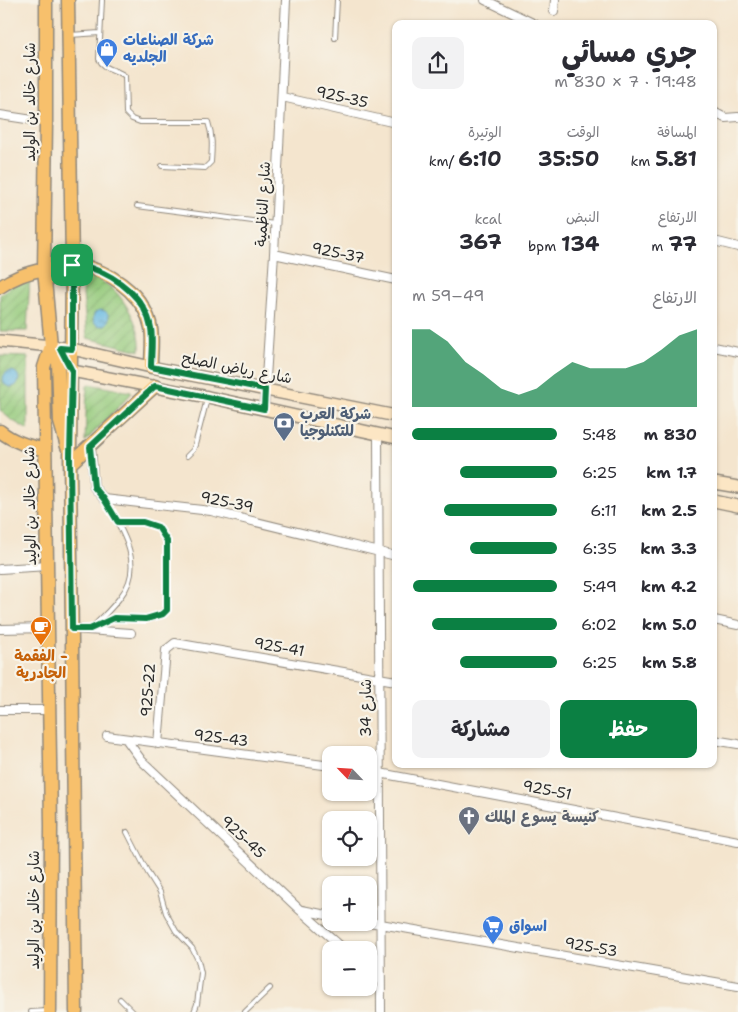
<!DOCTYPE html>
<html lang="ar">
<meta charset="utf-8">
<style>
body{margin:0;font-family:"Shantell Sans","Playpen Sans Arabic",sans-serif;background:#f2f2f3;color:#2b2b33;direction:rtl;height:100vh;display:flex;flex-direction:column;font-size:19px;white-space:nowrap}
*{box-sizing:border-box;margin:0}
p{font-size:16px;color:#7c7c81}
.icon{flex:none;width:28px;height:28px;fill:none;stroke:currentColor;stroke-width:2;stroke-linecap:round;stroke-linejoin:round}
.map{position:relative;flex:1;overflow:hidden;direction:ltr}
.drawer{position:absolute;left:392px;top:20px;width:325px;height:748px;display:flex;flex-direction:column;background:#fff;border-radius:10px;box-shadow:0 1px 4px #0004;direction:rtl}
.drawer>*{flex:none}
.needle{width:32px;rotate:295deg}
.controls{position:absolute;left:322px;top:746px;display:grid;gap:10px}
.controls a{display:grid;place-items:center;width:55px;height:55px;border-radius:10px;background:#fff;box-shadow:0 1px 4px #0004;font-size:25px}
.pin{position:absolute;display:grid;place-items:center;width:42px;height:42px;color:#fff;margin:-21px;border-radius:10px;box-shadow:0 2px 8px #0006}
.round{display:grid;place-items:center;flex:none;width:52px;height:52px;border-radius:10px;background:#f2f2f3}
.headline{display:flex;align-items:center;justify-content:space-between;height:85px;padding:0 20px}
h1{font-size:28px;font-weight:700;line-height:38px}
.stats{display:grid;grid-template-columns:repeat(3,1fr);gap:8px;height:85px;padding:5px 20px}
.stats div{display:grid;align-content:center}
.stats b{font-size:21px;font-weight:700}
.stats small{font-size:14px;font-weight:400}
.stats p{font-size:14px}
.chart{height:140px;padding:10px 20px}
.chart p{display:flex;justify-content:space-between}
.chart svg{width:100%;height:90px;margin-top:5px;fill:#0b8043;opacity:.7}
.button{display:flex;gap:10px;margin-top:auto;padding:10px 20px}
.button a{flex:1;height:58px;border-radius:10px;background:#0b8043;color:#fff;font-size:20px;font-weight:700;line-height:58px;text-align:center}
.button a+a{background:#f2f2f3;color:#2b2b33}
ul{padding:0 20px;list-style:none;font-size:16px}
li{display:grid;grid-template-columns:80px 60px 1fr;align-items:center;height:38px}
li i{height:12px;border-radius:6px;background:#0b8043}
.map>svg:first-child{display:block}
</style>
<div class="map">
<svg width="738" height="1012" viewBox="0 0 738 1012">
<defs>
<pattern id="garden-furrows" width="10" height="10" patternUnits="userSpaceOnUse" patternTransform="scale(1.25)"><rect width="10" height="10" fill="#95cb7d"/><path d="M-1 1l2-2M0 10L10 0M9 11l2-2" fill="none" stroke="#81ae6c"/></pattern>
<pattern id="water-ripples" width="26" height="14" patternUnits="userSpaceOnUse" patternTransform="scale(1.25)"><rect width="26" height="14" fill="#67b9e2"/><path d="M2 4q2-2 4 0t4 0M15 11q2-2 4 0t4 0" fill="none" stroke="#5597b7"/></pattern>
</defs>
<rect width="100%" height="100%" fill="#f7f3e8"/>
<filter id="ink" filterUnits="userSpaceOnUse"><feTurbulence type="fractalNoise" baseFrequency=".02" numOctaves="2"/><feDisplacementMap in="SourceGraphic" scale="10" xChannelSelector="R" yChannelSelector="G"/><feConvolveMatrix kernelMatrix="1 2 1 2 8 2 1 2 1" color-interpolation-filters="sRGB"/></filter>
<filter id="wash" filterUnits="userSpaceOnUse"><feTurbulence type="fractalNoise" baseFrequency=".0096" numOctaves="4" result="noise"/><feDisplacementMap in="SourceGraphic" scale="20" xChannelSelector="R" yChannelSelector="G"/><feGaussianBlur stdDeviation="1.12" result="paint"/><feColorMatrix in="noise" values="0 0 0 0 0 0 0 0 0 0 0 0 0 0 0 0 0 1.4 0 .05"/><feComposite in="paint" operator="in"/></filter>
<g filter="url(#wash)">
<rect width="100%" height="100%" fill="#f4e5ce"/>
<path fill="url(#garden-furrows)" stroke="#607b54" d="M 81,272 C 93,277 106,282 115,291 C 129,306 142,331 140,351 L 87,338 Z
M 30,275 L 27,331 L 0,331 L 0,295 L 17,280 Z
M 0,356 L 28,357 L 28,430 L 10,419 L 0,410 Z
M 89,384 L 131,392 L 131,394 L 85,442 L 87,385 Z"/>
<path fill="url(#water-ripples)" stroke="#497286" d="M93 318a8 8 0 1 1 16 0a8 8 0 1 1-16 0Z
M3 379a8 8 0 1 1 16 0a8 8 0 1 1-16 0Z"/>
</g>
<g filter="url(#ink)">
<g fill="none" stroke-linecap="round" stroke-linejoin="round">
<g stroke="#90887c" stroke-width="6">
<path id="lane" d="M 102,0 L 99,59 C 104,70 116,69 125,76 L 126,113 L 132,119 L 140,122 L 208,122 C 213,136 212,148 211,162 L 205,168 L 162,166
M 70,35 L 100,33
M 335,38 L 337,0
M 137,206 L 275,224
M 187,456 L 193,450 L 195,445 L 207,399
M 92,628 C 102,617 113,608 121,596 C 146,565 121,528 105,500
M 93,628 C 99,625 107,619 114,618 C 129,616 154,625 167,610 L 167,541 L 158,527 L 143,522 L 118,522
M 127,832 L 148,873 L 160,892 L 166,913 L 176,931 L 192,948 L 198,960 L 201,973 L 197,1004 L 194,1012
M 120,999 L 133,1012
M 31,1012 L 48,1011
M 245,1012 L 270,988"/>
</g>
<g stroke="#90887c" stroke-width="10">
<path id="street" d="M 485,0 L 535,24
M 554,11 L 555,0
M 282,97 L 396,123
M 714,112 L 725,118 L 738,117
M 0,115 L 46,122
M 714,241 L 738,247
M 274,254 L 396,280
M 714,347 L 738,352
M 264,409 L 274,254 L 286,0
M 378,434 L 381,1012
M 91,447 L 94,487 L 104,499 L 211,511 L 396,556
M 0,569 L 48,566
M 714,620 L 738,625
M 0,629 L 48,628
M 72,629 L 131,633
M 0,710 L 49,710
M 107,736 L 331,766
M 126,739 L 142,761 L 300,910 L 345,950
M 714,740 L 738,744
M 158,744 L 166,650 L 175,643 L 396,681
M 369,771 L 738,841
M 302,910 L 331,916
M 369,922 L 738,986
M 369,971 L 380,981"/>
</g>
<g stroke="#90887c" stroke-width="14">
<path id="secondary" d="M 0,341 L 51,346 L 72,349 L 151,367 L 396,416
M 72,371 L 208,397 L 396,438
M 714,483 L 738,487
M 714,501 L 738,506"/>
</g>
<g stroke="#90887c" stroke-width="15">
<path id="primary" d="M 46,0 L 46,122 L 44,269 L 51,346 L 44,367 L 51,825 L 50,1012
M 68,0 L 72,265 L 70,456 L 76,1012
M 72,265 C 78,266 85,266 91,268 C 118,277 146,299 151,328 C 153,340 151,355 151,367
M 0,287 C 14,277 27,273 44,269
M 51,346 L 53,355 L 58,362 L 60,422 L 67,447
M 0,431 C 13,442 29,446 45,450
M 70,464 L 155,386"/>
</g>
<use href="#lane" stroke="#fff" stroke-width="4"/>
<use href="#street" stroke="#fff" stroke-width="8"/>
<use href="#secondary" stroke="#fce6c4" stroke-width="11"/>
<use href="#primary" stroke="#f7c06c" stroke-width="12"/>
</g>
</g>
<g fill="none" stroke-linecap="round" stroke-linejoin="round" filter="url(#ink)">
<g stroke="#fff" stroke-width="10">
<path id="route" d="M 72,265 C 78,266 85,266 91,268 C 118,277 146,299 151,328 C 153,340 151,355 151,367 L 265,389 L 264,409 L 155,386 L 90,447 L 94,487 L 104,499 L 118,522 L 143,522 L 158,527 L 167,541 L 167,610 L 163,614 L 146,619 L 114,618 L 90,629 L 72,629 L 70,456 L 72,371 L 60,348 L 72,349 Z"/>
</g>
<use href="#route" stroke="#0b8043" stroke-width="6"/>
</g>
<defs>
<g id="shop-pin" transform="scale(1.125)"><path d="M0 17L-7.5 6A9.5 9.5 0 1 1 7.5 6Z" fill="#3f7fe0" stroke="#f7f3e8"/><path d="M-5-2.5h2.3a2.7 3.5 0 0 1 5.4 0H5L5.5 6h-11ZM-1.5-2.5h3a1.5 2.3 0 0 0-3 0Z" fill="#fff"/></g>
<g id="bank-pin" transform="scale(1.125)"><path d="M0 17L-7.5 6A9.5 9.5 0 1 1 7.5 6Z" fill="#5c6f8a" stroke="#f7f3e8"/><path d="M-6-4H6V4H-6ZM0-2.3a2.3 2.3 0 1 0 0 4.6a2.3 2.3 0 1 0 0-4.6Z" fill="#fff"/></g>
<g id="cafe-pin" transform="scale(1.125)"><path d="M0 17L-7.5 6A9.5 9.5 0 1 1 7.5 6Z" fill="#e8710a" stroke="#f7f3e8"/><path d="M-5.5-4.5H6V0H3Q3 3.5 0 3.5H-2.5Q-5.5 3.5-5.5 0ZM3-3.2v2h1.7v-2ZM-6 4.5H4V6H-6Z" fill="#fff"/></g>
<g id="church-pin" transform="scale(1.125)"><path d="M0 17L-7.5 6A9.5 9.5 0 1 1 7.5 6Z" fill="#6b7280" stroke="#f7f3e8"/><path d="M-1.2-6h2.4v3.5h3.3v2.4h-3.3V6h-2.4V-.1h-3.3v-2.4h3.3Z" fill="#fff"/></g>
<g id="supermarket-pin" transform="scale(1.125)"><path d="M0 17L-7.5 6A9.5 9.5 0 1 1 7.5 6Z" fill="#3f7fe0" stroke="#f7f3e8"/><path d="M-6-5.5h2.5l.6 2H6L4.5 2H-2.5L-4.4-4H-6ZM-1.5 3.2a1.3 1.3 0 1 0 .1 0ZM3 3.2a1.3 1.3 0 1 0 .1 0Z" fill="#fff"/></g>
</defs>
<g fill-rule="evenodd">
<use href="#shop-pin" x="107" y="49"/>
<use href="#bank-pin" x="284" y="423"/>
<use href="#cafe-pin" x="41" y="627"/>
<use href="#church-pin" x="469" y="817"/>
<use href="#supermarket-pin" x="493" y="926"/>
</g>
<g text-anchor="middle" stroke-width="4.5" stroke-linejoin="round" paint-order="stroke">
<g font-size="15" font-weight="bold" fill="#366cbe" stroke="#f7f3e8" text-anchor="start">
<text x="123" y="45">شركة الصناعات<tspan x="123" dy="17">الجلديه</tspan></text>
<text x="509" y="931">اسواق</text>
</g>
<g font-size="15" fill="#2b2b2b" stroke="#f7f3e8">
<text transform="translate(342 97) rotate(13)" y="5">925-35</text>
<text transform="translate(30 102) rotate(-90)" y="5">شارع خالد بن الوليد</text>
<text transform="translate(263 204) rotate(-87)" y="5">شارع الناظمية</text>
<text transform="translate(338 253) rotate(12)" y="5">925-37</text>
<text transform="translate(237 368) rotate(11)" y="5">شارع رياض الصلح</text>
<text transform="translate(227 502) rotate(12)" y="5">925-39</text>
<text transform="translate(30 506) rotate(-91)" y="5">شارع خالد بن الوليد</text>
<text transform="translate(279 647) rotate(10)" y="5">925-41</text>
<text transform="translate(148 690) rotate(-86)" y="5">925-22</text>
<text transform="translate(366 708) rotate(-90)" y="5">شارع 34</text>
<text transform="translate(221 738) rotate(7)" y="5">925-43</text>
<text transform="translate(547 790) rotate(11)" y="5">925-51</text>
<text transform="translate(243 837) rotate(43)" y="5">925-45</text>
<text transform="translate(34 910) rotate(-90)" y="5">شارع خالد بن الوليد</text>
<text transform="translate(591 947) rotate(10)" y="5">925-53</text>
</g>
<g font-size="15" font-weight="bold" fill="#4e5e75" stroke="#f7f3e8" text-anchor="start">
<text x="300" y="419">شركة العرب<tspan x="300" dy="17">للتكنلوجيا</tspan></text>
</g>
<g font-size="15" font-weight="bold" fill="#c56008" stroke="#f7f3e8">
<text x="41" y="661">الفقمة -<tspan x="41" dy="17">الجادرية</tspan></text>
</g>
<g font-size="15" font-weight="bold" fill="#5b616d" stroke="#f7f3e8" text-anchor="start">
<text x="485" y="822">كنيسة يسوع الملك</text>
</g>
</g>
</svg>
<div class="controls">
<a><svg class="needle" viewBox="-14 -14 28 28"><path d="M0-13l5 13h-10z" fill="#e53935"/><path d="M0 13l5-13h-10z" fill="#7c7c81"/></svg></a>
<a><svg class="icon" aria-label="locate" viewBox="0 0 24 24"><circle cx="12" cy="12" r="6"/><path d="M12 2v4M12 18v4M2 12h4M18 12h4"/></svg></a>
<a>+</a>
<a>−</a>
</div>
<div class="pin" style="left:72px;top:265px;background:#1e9e55"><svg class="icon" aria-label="arrive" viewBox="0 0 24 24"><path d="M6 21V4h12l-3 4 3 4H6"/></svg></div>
<section class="drawer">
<div class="headline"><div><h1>جري مسائي</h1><p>19:48 · 7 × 830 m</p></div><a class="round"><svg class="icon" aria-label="share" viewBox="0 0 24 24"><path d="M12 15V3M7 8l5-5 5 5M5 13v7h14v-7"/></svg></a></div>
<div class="stats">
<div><p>المسافة</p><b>5.81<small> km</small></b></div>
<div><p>الوقت</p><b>35:50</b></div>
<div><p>الوتيرة</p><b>6:10<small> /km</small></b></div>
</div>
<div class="stats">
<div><p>الارتفاع</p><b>77<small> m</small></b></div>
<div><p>النبض</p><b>134<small> bpm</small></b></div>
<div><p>kcal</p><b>367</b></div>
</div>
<div class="chart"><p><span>الارتفاع</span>49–59 m</p>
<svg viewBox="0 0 160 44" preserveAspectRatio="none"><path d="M0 44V6L10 6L20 12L30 22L40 28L50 35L60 38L70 35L80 28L90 22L100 25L110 25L120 25L130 22L140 16L150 9L160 6V44z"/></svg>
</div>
<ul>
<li><b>830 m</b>5:48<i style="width:100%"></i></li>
<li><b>1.7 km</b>6:25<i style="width:67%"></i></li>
<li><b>2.5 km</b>6:11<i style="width:78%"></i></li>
<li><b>3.3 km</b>6:35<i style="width:60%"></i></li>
<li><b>4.2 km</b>5:49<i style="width:99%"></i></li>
<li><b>5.0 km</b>6:02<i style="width:86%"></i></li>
<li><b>5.8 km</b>6:25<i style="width:67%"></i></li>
</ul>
<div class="button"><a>حفظ</a><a>مشاركة</a></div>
</section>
</div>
